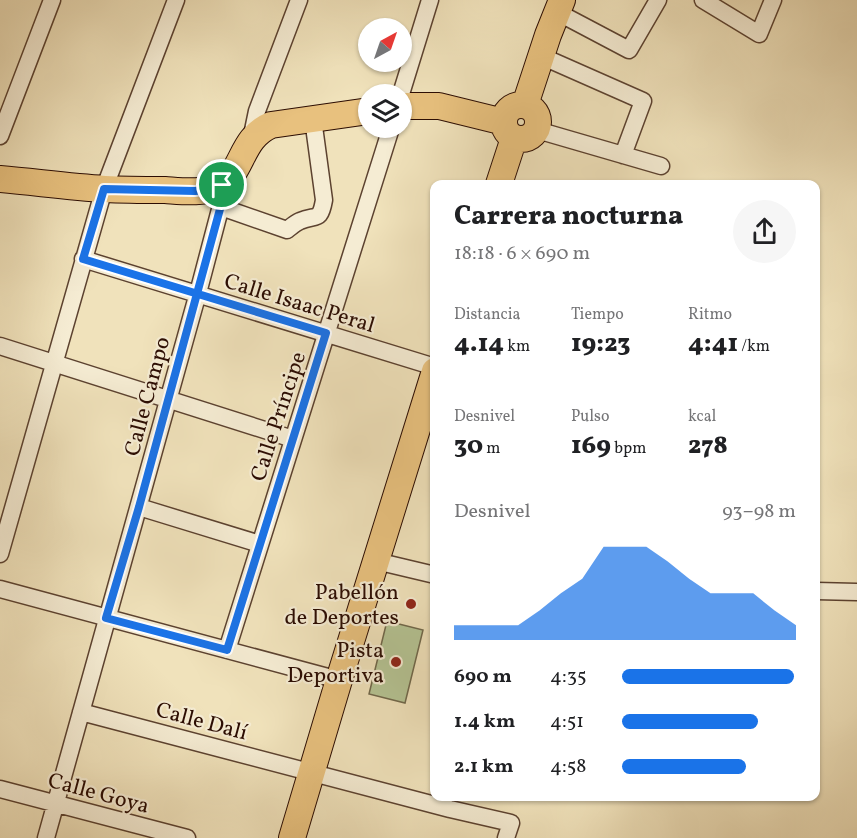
<!DOCTYPE html>
<html lang="es">
<meta charset="utf-8">
<style>
body{margin:0;font-family:Vollkorn,serif;background:#f6f6f6;color:#202124;height:100vh;display:flex;flex-direction:column;font-size:22px;white-space:nowrap}
*{box-sizing:border-box;margin:0}
p{font-size:20px;color:#757577}
.icon{flex:none;width:33px;height:33px;fill:none;stroke:currentColor;stroke-width:2;stroke-linecap:round;stroke-linejoin:round}
.map{position:relative;flex:1;overflow:hidden}
.side{position:absolute;left:430px;top:180px;width:390px;height:621px;display:flex;flex-direction:column;background:#fff;border-radius:12px;box-shadow:0 2px 4px #0004}
.side>*{flex:none}
.needle{width:39px;rotate:40deg}
.buttons{position:absolute;left:358px;top:18px;display:grid;gap:12px}
.buttons a{display:grid;place-items:center;width:54px;height:54px;border-radius:50%;background:#fff;box-shadow:0 2px 4px #0004;font-size:30px}
.pin{position:absolute;display:grid;place-items:center;width:51px;height:51px;color:#fff;margin:-26px;border:3px solid #fff;border-radius:50%;box-shadow:0 2px 6px #0007}
.round{display:grid;place-items:center;flex:none;width:63px;height:63px;border-radius:32px;background:#f6f6f6}
.headline{display:flex;align-items:center;justify-content:space-between;height:102px;padding:0 24px}
h1{font-size:27px;font-weight:800;line-height:45px}
.metrics{display:grid;grid-template-columns:repeat(3,1fr);gap:9px;height:102px;padding:6px 24px}
.metrics div{display:grid;align-content:center}
.metrics b{font-size:26px;font-weight:800}
.metrics small{font-size:16px;font-weight:400}
.metrics p{font-size:16px}
.chart{height:168px;padding:12px 24px}
.chart p{display:flex;justify-content:space-between}
.chart svg{width:100%;height:108px;margin-top:6px;fill:#1a73e8;opacity:.7}
ul{padding:0 24px;list-style:none;font-size:20px}
li{display:grid;grid-template-columns:96px 72px 1fr;align-items:center;height:45px}
li i{height:15px;border-radius:8px;background:#1a73e8}
.map>svg:first-child{display:block}
</style>
<div class="map">
<svg width="857" height="838" viewBox="0 0 857 838">
<rect width="100%" height="100%" fill="#f0e2bb"/>
<filter id="stains"><feTurbulence type="fractalNoise" baseFrequency=".00333" numOctaves="4"/><feColorMatrix values="0 0 0 0 .2 0 0 0 0 .09 0 0 0 0 .02 0 0 0 .5 -.17"/></filter>
<radialGradient id="worn" r=".72"><stop offset=".6" stop-color="#630" stop-opacity="0"/><stop offset="1" stop-color="#630" stop-opacity=".3"/></radialGradient>
<path fill="#b5c494" stroke="#70684b" stroke-width="1.5" d="M 387,621 L 423,630 L 405,703 L 369,694 Z"/>
<g fill="none" stroke-linecap="round" stroke-linejoin="round">
<g stroke="#5c4230" stroke-width="19">
<path id="street" d="M 703,0 L 759,34 L 773,0
M 557,12 L 629,50 L 658,0
M 541,56 L 643,101 L 623,155
M 401,94 L 430,0
M 537,130 L 661,166
M 0,136 L 52,0
M 251,140 L 257,111 L 299,0
M 221,207 L 287,230 C 291,227 295,223 300,221 C 316,214 320,223 324,200 L 313,119
M 83,259 L 435,367
M 0,346 L 293,439
M 139,507 L 260,544
M 0,554 L 104,189 L 176,0
M 376,561 L 435,575
M 0,589 L 339,680
M 816,591 L 857,592
M 227,650 L 391,128
M 81,712 L 450,809 L 511,823 L 506,838
M 0,789 L 187,838
M 46,838 L 198,293 L 223,198 L 222,185"/>
</g>
<g stroke="#2b0c02" stroke-width="28">
<path id="primary" d="M504 122a17 17 0 1 1 34 0a17 17 0 1 1-34 0Z
M 525,105 L 548,35 L 562,0
M 402,106 L 439,106 L 504,122
M 0,179 C 35,182 70,187 105,189 C 125,190 145,190 165,190 C 181,191 203,194 219,186 C 243,174 240,138 271,125 L 369,111
M 499,184 L 514,138
M 292,838 L 339,680 L 435,371"/>
</g>
<use href="#street" stroke="#f5ecd3" stroke-width="16"/>
<use href="#primary" stroke="#e8c17e" stroke-width="26"/>
</g>
<g fill="none" stroke-linecap="round" stroke-linejoin="round">
<g stroke="#fff" stroke-width="12">
<path id="route" d="M 222,185 L 223,198 L 139,507 L 106,618 L 227,650 L 326,333 L 83,259 L 104,189 L 195,191 L 213,189 L 222,185"/>
</g>
<use href="#route" stroke="#1a73e8" stroke-width="8"/>
</g>
<g fill="#8f2418" stroke="#f5ecd3" stroke-width="2">
<circle cx="411" cy="604" r="6"/>
<circle cx="396" cy="662" r="6"/>
</g>
<g text-anchor="middle" stroke-width="4.5" stroke-linejoin="round" paint-order="stroke">
<g font-size="22" fill="#2b0c02" stroke="#f5ecd3">
<text transform="translate(300 302) rotate(17)" y="8">Calle Isaac Peral</text>
<text transform="translate(146 396) rotate(-75)" y="8">Calle Campo</text>
<text transform="translate(277 416) rotate(-72)" y="8">Calle Príncipe</text>
<text transform="translate(202 720) rotate(15)" y="8">Calle Dalí</text>
<text transform="translate(99 792) rotate(15)" y="8">Calle Goya</text>
</g>
<g font-size="22" fill="#2b0c02" stroke="#f5ecd3" text-anchor="end">
<text x="399" y="599">Pabellón<tspan x="399" dy="25">de Deportes</tspan></text>
<text x="384" y="657">Pista<tspan x="384" dy="25">Deportiva</tspan></text>
</g>
</g>
<rect width="100%" height="100%" filter="url(#stains)"/>
<rect width="100%" height="100%" fill="url(#worn)"/>
</svg>
<div class="buttons">
<a><svg class="needle" viewBox="-14 -14 28 28"><path d="M0-13l5 13h-10z" fill="#e53935"/><path d="M0 13l5-13h-10z" fill="#757577"/></svg></a>
<a><svg class="icon" aria-label="layers" viewBox="0 0 24 24"><path d="M12 4l9 5-9 5-9-5zM3 14l9 5 9-5"/></svg></a>
</div>
<div class="pin" style="left:222px;top:185px;background:#1e9e55"><svg class="icon" aria-label="arrive" viewBox="0 0 24 24"><path d="M6 21V4h12l-3 4 3 4H6"/></svg></div>
<section class="side">
<div class="headline"><div><h1>Carrera nocturna</h1><p>18:18 · 6 × 690 m</p></div><a class="round"><svg class="icon" aria-label="share" viewBox="0 0 24 24"><path d="M12 15V3M7 8l5-5 5 5M5 13v7h14v-7"/></svg></a></div>
<div class="metrics">
<div><p>Distancia</p><b>4.14<small> km</small></b></div>
<div><p>Tiempo</p><b>19:23</b></div>
<div><p>Ritmo</p><b>4:41<small> /km</small></b></div>
</div>
<div class="metrics">
<div><p>Desnivel</p><b>30<small> m</small></b></div>
<div><p>Pulso</p><b>169<small> bpm</small></b></div>
<div><p>kcal</p><b>278</b></div>
</div>
<div class="chart"><p><span>Desnivel</span>93–98 m</p>
<svg viewBox="0 0 160 44" preserveAspectRatio="none"><path d="M0 44V38L10 38L20 38L30 38L40 32L50 25L60 19L70 6L80 6L90 6L100 12L110 19L120 25L130 25L140 25L150 32L160 38V44z"/></svg>
</div>
<ul>
<li><b>690 m</b>4:35<i style="width:99%"></i></li>
<li><b>1.4 km</b>4:51<i style="width:78%"></i></li>
<li><b>2.1 km</b>4:58<i style="width:71%"></i></li>
</ul>
</section>
</div>
